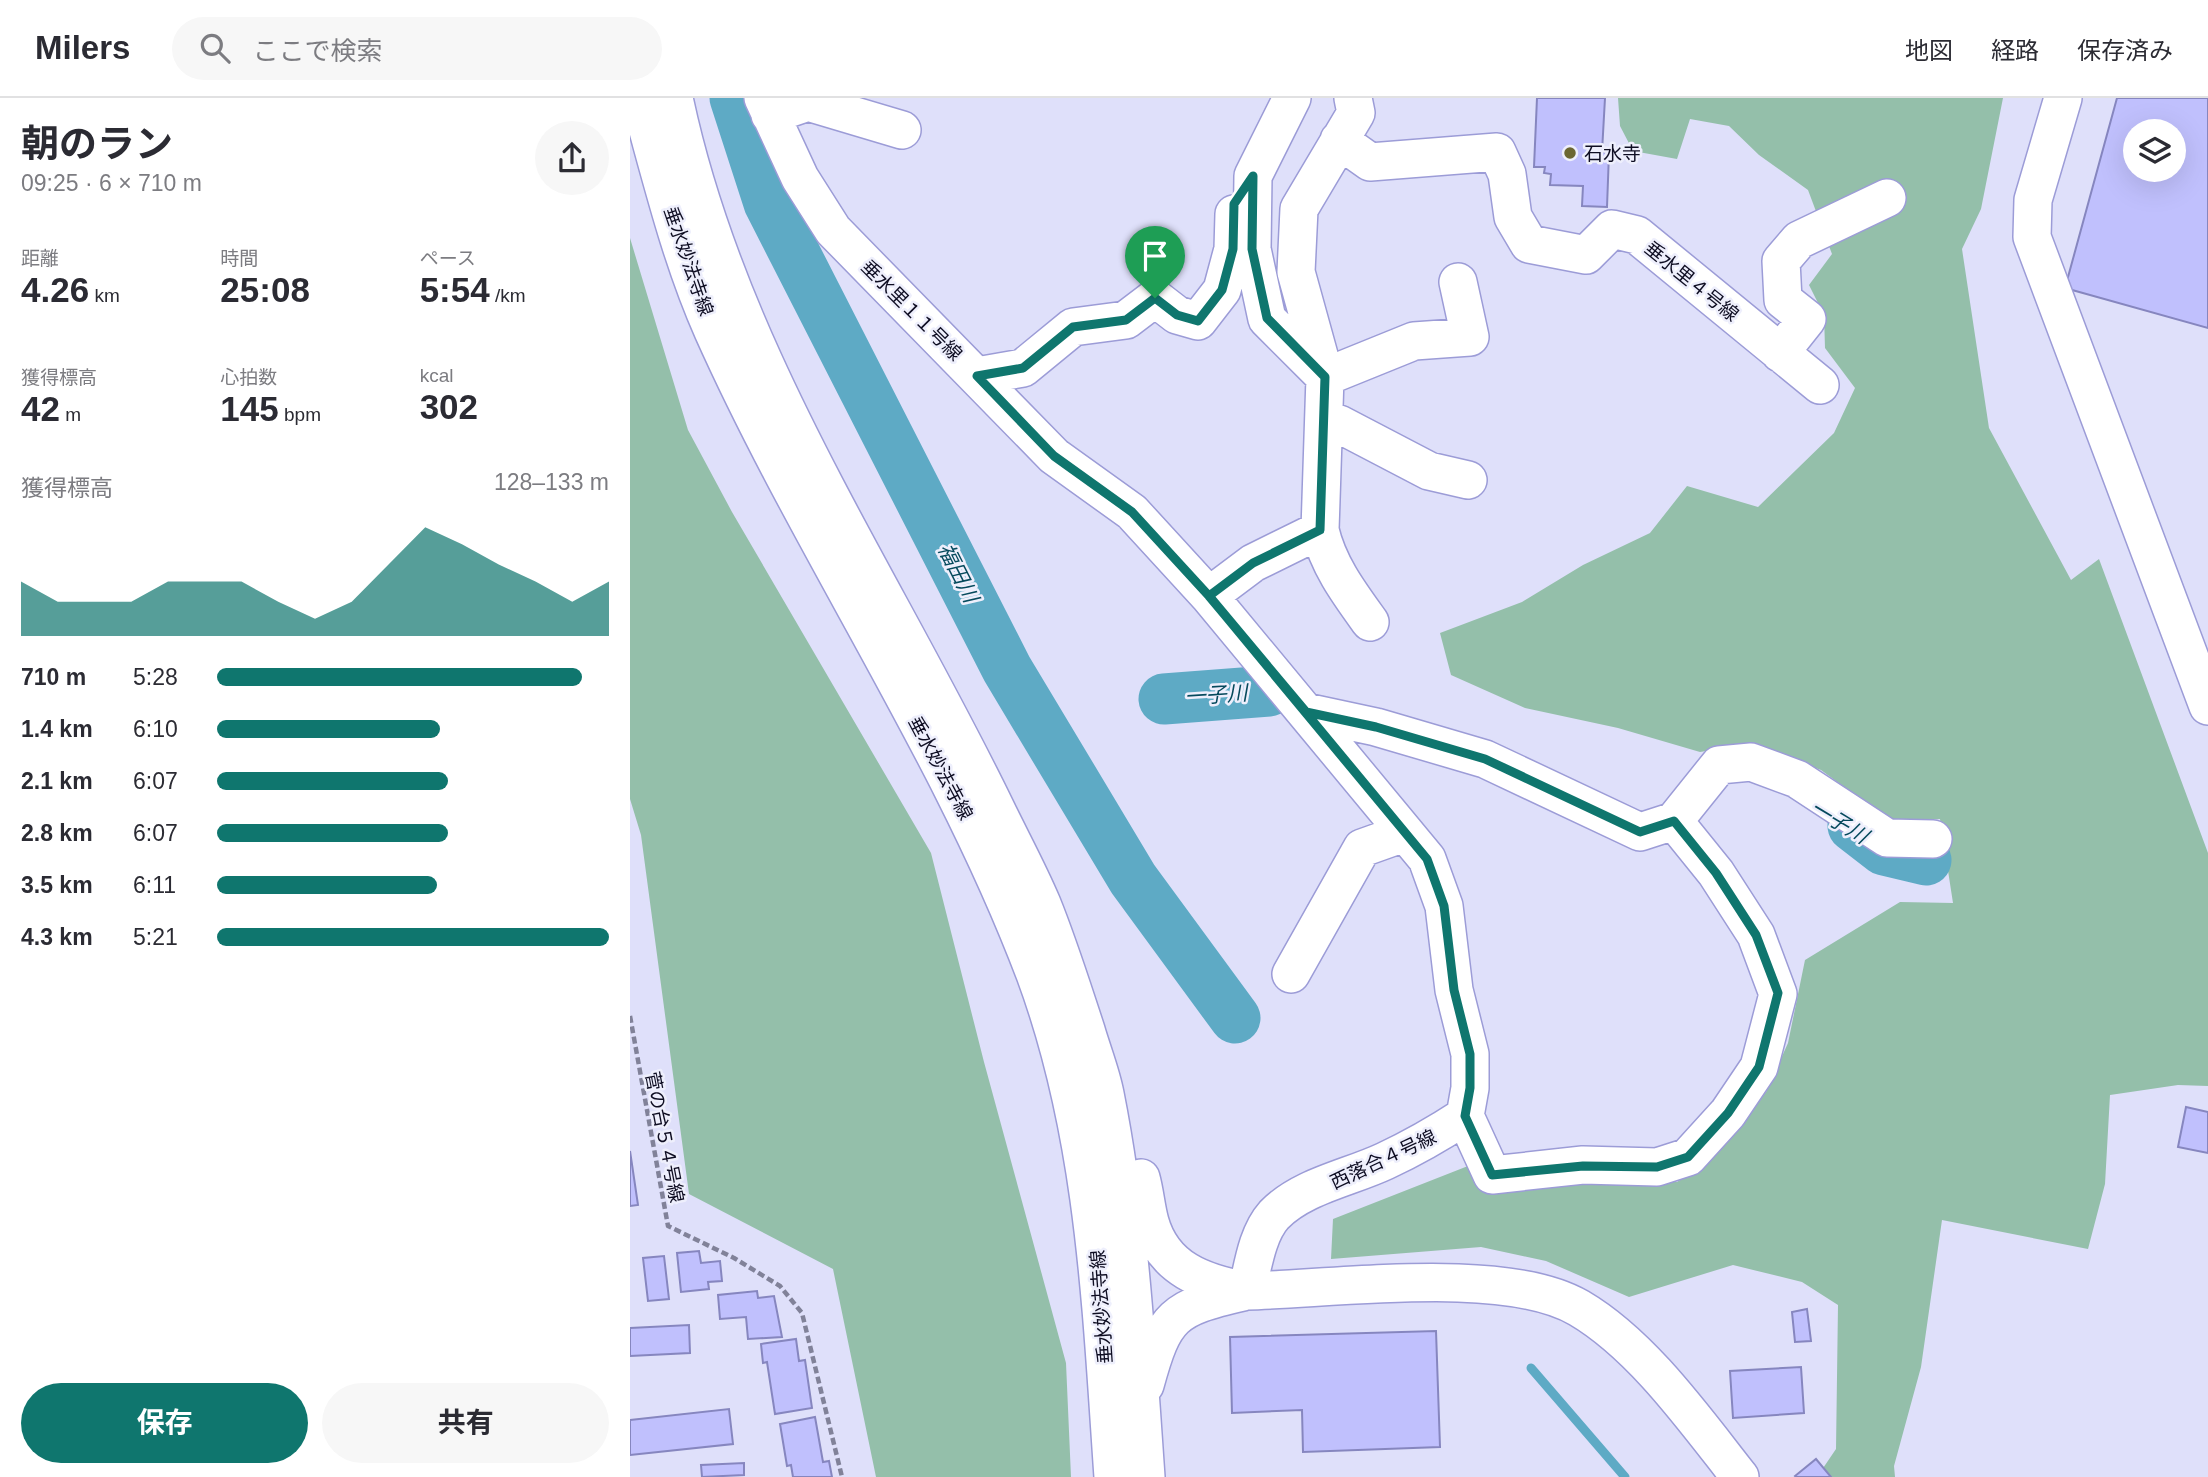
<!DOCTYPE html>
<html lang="ja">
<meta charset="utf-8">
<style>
body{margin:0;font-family:Helvetica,"Noto Sans JP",sans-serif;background:#f7f7f7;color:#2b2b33;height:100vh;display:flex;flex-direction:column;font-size:26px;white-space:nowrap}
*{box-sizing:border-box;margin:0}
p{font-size:23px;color:#7c7c81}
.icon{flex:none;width:38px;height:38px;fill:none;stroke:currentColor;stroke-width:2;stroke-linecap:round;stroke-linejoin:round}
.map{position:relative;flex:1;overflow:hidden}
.drawer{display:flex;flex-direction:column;background:#fff;width:630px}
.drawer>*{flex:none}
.controls{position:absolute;left:1493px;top:21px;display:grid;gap:14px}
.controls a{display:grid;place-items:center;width:63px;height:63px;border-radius:50%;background:#fff;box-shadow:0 7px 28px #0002;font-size:35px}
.pin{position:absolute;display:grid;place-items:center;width:60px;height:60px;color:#fff;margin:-72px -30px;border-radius:50% 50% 50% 0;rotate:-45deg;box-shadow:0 0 7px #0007}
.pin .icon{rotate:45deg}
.round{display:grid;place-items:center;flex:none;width:74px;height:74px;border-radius:37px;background:#f7f7f7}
.headline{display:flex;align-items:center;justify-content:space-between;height:119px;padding:0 21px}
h1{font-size:38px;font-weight:700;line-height:52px}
.figures{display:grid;grid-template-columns:repeat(3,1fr);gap:10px;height:119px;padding:7px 21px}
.figures div{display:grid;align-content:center}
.figures b{font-size:35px;font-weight:700}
.figures small{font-size:19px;font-weight:400}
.figures p{font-size:19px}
.chart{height:196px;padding:14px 21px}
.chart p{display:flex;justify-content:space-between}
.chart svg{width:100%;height:126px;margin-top:7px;fill:#0f766e;opacity:.7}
.primary-button{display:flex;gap:14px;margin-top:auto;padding:14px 21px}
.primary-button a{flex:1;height:80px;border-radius:42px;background:#0f766e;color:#fff;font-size:28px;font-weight:700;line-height:80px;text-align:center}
.primary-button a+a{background:#f7f7f7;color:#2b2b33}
ul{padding:0 21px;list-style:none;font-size:23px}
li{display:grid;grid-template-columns:112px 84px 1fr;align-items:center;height:52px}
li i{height:18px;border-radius:9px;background:#0f766e}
header{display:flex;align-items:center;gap:42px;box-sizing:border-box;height:98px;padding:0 35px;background:#fff;border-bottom:2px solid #e1e1e2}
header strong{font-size:33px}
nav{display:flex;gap:38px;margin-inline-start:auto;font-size:24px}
.search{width:490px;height:63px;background:#f7f7f7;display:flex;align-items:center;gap:18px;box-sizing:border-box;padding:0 24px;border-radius:38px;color:#7c7c81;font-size:26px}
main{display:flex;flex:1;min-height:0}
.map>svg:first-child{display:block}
</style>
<header>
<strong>Milers</strong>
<div class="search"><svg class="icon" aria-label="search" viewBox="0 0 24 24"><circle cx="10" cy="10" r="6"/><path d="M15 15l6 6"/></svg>ここで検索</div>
<nav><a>地図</a><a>経路</a><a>保存済み</a></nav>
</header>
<main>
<section class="drawer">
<div class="headline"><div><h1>朝のラン</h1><p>09:25 · 6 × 710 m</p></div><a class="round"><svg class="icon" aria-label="share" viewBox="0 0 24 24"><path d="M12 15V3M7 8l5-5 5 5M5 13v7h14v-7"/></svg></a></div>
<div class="figures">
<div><p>距離</p><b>4.26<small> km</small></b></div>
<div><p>時間</p><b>25:08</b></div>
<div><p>ペース</p><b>5:54<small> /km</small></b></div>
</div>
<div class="figures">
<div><p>獲得標高</p><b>42<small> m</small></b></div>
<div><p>心拍数</p><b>145<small> bpm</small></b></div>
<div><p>kcal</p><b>302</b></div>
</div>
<div class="chart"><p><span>獲得標高</span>128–133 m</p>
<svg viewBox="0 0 160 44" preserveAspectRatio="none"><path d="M0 44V25L10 32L20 32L30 32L40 25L50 25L60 25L70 32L80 38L90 32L100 19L110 6L120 12L130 19L140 25L150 32L160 25V44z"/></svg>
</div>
<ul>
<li><b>710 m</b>5:28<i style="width:93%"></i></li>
<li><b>1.4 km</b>6:10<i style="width:57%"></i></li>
<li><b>2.1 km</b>6:07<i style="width:59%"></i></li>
<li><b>2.8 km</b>6:07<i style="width:59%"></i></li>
<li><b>3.5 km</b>6:11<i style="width:56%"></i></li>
<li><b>4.3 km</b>5:21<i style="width:100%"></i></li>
</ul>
<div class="primary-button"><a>保存</a><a>共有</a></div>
</section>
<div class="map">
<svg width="1578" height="1379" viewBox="0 0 1578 1379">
<rect width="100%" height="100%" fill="#dfe0fa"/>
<path fill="#94bfaa" d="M 988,0 L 1373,0 L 1351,111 L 1332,151 L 1359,330 L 1441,482 L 1469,461 L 1578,755 L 1578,988 L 1548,987 L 1480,997 L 1475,1086 L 1458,1151 L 1312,1122 L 1291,1269 L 1264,1368 L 1265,1379 L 1187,1379 L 1206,1351 L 1208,1207 L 1172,1184 L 1103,1167 L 999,1199 L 916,1163 L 851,1149 L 701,1161 L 703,1121 L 838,1068 L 963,1082 L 1047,1084 L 1081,1061 L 1136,994 L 1158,945 L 1175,862 L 1270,804 L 1323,805 L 1310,721 L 1260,723 L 1191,672 L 1119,646 L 1070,654 L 988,630 L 895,610 L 821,577 L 810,535 L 892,504 L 953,467 L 1020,435 L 1057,388 L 1128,409 L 1204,335 L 1225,290 L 1195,250 L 1194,217 L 1179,187 L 1202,156 L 1178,92 L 1129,57 L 1099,28 L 1060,21 L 1047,61 L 1003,53 L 990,28 Z
M 0,140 L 58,332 L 102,414 L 301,755 L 354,964 L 436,1265 L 441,1379 L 246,1379 L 203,1171 L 59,1096 L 11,737 L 0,701 Z"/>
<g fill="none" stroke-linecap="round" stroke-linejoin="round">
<path stroke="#5eaac5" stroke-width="9" d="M 901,1270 L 995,1379"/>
<path stroke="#5eaac5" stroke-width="51" d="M 105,0 L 139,105 L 377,571 L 503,781 L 605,920
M 534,601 L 639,593
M 1223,728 L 1254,752 L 1296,762"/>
</g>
<path fill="#c0c0fd" stroke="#8686bf" stroke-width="2" fill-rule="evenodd" d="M 907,0 L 975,0 L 972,54 L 979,55 L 977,109 L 952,108 L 953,88 L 920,87 L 921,76 L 914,75 L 915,69 L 904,69 Z
M 1487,0 L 1578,0 L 1578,230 L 1435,190 ZM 1505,33 L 1544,33 L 1544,72 L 1505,72 Z
M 1556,1009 L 1578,1014 L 1578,1055 L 1548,1049 Z
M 0,1053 L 8,1107 L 0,1108 Z
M 69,1153 L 71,1165 L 90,1163 L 92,1183 L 78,1184 L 79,1191 L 51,1194 L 47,1155 Z
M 34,1158 L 39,1201 L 18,1203 L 13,1160 Z
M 127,1193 L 128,1200 L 144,1198 L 152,1239 L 118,1241 L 116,1219 L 90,1221 L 88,1197 Z
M 1177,1211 L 1181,1243 L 1165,1244 L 1162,1214 Z
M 59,1227 L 60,1255 L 0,1258 L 0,1230 Z
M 806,1233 L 810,1349 L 673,1354 L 672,1312 L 602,1315 L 600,1239 Z
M 166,1241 L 169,1263 L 175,1262 L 182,1310 L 145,1316 L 137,1264 L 133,1265 L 131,1246 Z
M 1171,1269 L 1174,1315 L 1103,1320 L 1100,1273 Z
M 99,1311 L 103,1346 L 0,1357 L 0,1322 Z
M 185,1319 L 193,1364 L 199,1363 L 202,1379 L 163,1379 L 161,1367 L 157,1368 L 150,1326 Z
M 1186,1361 L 1201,1379 L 1166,1379 L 1165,1378 Z
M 114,1365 L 114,1377 L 72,1379 L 71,1367 Z"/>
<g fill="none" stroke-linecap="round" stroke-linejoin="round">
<g stroke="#9c9cd7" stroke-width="40">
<path id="minor" d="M 9,0 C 31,78 50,159 83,233 C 181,452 320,651 405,876 C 465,1038 471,1208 483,1379
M 44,0 C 98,258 254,479 367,713 C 382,744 399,775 412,806 C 429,848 442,890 456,932 C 462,953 471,975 475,996 C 500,1122 507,1251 516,1379
M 133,0 L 170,80 L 203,132 L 424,358 L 502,414 L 579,498 L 797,761 L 814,808 L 824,892 L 840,956 L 840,990 L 835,1018
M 662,0 L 623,78 L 622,151 L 637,221 L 695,279 L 784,243 L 840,239 L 828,184
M 1433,0 L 1403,102 L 1402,139 L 1578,608
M 140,17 L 178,4 L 272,32
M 709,42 L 740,64 L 867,54 L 877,76 L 883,119 L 899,146 L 956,157 L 982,131 L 1007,137 L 1190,287
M 1150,255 L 1177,221 L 1153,202 L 1151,163 L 1169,142 L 1257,100
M 347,278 L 393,270 L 443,229 L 496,222 L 525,200 L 547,217 L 568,223 L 592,192 L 603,151 L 604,116
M 694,338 L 709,326 L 799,373 L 838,382
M 690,432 C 698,467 719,495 740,524
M 579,498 L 623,465 L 690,432 L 695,279 L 666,174 L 669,111 L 726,15 L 723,0
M 676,614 L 746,629 L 855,661 L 1010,734 L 1044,723 L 1089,667 L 1121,664 L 1167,681 L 1257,740 L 1303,741
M 661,876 L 732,750 L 774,735
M 835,1018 L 862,1077 L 953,1067 L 1027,1069 L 1058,1059 L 1098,1015 L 1129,969 L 1148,896 L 1126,837 L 1086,775 L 1044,723
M 511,1080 C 515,1094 516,1110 520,1124 C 533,1171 573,1185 617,1193 C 704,1191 876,1167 949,1210 C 1012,1247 1065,1322 1110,1379
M 617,1193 C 623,1168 627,1136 644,1117 C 672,1088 719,1080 755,1063 C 783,1050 809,1035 835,1018
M 515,1287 C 534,1217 543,1210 613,1194"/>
</g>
<path stroke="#818299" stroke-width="4.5" stroke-dasharray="7 3.5" stroke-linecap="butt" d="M 0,918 L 38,1128 L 104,1160 L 150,1188 L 172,1215 L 212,1379"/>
<use href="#minor" stroke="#fff" stroke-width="37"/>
</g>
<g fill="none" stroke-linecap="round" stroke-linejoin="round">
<g stroke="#fff" stroke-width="14">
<path id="route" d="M 525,200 L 496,222 L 443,229 L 393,270 L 347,278 L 424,358 L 502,414 L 579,498 L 797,761 L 814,808 L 824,892 L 840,956 L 840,990 L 835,1018 L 862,1077 L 953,1068 L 1027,1069 L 1058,1059 L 1098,1015 L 1129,969 L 1148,895 L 1126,837 L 1086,775 L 1044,723 L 1010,734 L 855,661 L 746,629 L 676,614 L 579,498 L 623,465 L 690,432 L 695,279 L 637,220 L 622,151 L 623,78 L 604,106 L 603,151 L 592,192 L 568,223 L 547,217 L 525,200"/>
</g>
<use href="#route" stroke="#0f766e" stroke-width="9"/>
</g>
<circle fill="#6b6633" stroke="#eeeffc" stroke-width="2.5" cx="940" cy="55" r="7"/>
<g text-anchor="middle" stroke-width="5" stroke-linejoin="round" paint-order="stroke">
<g font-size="19" fill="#0e0d22" stroke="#eeeffc" text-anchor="start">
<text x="954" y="62">石水寺</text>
</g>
<g font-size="19" fill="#0e0d22" stroke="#eeeffc">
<text transform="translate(59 163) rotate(71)" y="7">垂水妙法寺線</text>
<text transform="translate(1062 183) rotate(39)" y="7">垂水里４号線</text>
<text transform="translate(282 212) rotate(45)" y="7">垂水里１１号線</text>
<text transform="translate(311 670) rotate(62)" y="7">垂水妙法寺線</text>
<text transform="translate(35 1039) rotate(79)" y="7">菅の台５４号線</text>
<text transform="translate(753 1061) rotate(-25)" y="7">西落合４号線</text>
<text transform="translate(471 1209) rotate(-94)" y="7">垂水妙法寺線</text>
</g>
<g font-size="21" font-style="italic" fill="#064a5d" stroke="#eeeffc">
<text transform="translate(328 475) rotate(63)" y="7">福田川</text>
<text transform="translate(586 597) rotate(-4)" y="7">一子川</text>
<text transform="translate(1209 724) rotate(31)" y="7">一子川</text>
</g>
</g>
</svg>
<div class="controls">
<a><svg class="icon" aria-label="layers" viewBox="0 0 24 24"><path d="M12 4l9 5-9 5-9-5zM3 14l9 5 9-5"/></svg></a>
</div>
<div class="pin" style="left:525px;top:200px;background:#1e9e55"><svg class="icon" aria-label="arrive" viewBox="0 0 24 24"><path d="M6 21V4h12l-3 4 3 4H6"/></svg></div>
</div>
</main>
